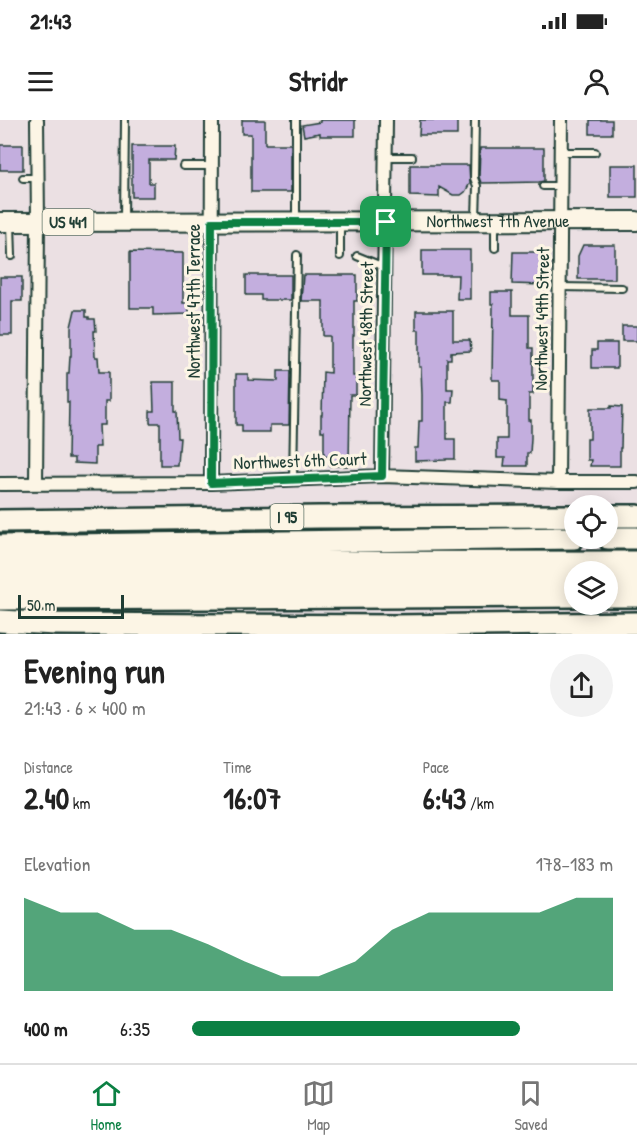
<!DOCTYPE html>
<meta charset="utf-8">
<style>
body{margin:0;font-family:"Patrick Hand",sans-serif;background:#f2f2f2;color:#222;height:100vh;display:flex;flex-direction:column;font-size:22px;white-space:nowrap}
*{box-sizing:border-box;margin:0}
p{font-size:20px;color:#767676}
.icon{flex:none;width:33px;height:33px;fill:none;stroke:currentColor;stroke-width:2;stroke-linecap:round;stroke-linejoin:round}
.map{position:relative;height:514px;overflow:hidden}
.sheet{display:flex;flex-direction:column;background:#fff;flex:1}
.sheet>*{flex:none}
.buttons{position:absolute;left:564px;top:375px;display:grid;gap:12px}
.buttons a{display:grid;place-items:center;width:54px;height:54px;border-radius:50%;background:#fff;box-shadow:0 3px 15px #0003;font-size:30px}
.scale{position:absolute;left:18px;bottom:15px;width:106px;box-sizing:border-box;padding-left:6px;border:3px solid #1f3d34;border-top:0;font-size:16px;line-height:21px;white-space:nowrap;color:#1f3d34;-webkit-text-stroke:4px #fcf5e5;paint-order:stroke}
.pin{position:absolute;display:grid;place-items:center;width:51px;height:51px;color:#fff;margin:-26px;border-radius:12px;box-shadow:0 3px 9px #0006}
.round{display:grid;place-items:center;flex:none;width:63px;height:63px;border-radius:32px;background:#f2f2f2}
.overview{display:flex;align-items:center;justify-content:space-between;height:102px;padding:0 24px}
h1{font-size:33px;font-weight:700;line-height:45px}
.figures{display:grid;grid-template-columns:repeat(3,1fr);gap:9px;height:102px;padding:6px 24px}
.figures div{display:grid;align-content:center}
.figures b{font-size:30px;font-weight:700}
.figures small{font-size:16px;font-weight:400}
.figures p{font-size:16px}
.chart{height:168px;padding:12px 24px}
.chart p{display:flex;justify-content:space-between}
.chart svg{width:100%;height:108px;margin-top:6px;fill:#0b8043;opacity:.7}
ul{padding:0 24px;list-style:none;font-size:20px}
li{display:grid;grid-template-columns:96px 72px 1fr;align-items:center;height:45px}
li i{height:15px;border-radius:8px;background:#0b8043}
.status{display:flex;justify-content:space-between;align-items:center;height:42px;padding:0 30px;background:#fff;direction:ltr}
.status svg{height:16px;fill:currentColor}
header{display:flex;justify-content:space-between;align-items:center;height:78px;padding:0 24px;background:#fff;font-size:27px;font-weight:700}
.tabs{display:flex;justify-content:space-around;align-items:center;height:84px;border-top:2px solid #e0e0e0;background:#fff;font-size:16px;color:#767676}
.tabs a{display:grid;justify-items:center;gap:3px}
.tabs .on{color:#0b8043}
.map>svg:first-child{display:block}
</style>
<div class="status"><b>21:43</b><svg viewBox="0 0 49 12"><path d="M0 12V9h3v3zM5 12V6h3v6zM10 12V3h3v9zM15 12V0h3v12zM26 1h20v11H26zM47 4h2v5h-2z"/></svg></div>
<header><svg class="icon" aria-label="menu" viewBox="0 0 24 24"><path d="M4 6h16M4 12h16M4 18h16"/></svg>Stridr<svg class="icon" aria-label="person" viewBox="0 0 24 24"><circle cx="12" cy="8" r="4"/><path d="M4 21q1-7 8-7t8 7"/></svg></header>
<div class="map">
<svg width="637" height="514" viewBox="0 0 637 514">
<rect width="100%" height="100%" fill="#ebe0e3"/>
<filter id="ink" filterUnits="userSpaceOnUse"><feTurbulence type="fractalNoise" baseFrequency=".0167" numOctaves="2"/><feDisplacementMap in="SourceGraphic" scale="12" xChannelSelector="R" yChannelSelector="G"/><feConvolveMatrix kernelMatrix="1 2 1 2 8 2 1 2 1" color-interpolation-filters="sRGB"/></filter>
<g filter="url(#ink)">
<path fill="#c3aede" stroke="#1f3d34" stroke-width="1.5" d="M 242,0 L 265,0 L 265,24 L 291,24 L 291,72 L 251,72 L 251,14 L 242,14 Z
M 320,0 L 355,0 L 355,16 L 320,16 L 320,13 L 304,16 L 302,5 L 320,2 Z
M 420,0 L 457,0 L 457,15 L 419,15 Z
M 590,0 L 612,0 L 612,14 L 590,14 Z
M 0,25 L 23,25 L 23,50 L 0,50 Z
M 132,26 L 175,26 L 174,40 L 149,40 L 149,63 L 154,63 L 154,77 L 132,77 Z
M 480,28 L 544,28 L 544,61 L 539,62 L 481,63 L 479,57 Z
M 410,45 L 469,45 L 470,63 L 465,72 L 461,75 L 453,75 L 439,67 L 439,77 L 410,76 Z
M 610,45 L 637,45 L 637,77 L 610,77 Z
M 583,125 L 615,125 L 615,159 L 578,159 L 578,136 Z
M 422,130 L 470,130 L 470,179 L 457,179 L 458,155 L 422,155 Z
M 130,132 L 183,133 L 183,183 L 189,183 L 189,194 L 153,195 L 153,188 L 130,188 Z
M 513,132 L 544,132 L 543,165 L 512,164 Z
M 246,155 L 291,155 L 291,180 L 261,180 L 261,175 L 246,175 Z
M 303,155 L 357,155 L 357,181 L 354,181 L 354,216 L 353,216 L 353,256 L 356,256 L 356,275 L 350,275 L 349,346 L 330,346 L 330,336 L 324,335 L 324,311 L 321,311 L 321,295 L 322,295 L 323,252 L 330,253 L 330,216 L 323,216 L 323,181 L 301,181 Z
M 0,157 L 22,157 L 22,181 L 12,181 L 12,215 L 0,215 Z
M 491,172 L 512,172 L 512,195 L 529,195 L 529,228 L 533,228 L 533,274 L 529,274 L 529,300 L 531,300 L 531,318 L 530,333 L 527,333 L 527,346 L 504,346 L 505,338 L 497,338 L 497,319 L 507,319 L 507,281 L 500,280 L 500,260 L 492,260 L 493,184 L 491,184 Z
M 75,190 L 86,190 L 86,197 L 89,197 L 89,199 L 95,199 L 96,211 L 94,211 L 95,237 L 98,237 L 99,252 L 109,252 L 109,281 L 105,281 L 105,305 L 99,305 L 100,327 L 95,327 L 95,344 L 74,343 L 74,338 L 68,338 L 69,282 L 67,282 L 67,253 L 69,253 L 70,236 L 71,236 L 71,207 Z
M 416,191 L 453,191 L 453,220 L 470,220 L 471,231 L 451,232 L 451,239 L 447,239 L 447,269 L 453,269 L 452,282 L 447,282 L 447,319 L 455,319 L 455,339 L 446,339 L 446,340 L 415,341 L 415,328 L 418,328 L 419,301 L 422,301 L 422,275 L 421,247 L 419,247 L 419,210 L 416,210 Z
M 622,206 L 637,206 L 637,221 L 622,221 Z
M 597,223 L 617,223 L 617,248 L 592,248 L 592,230 L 597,230 Z
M 278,251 L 290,251 L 289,305 L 270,305 L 270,312 L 242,312 L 242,305 L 236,305 L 236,254 L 248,254 L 248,260 L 278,261 Z
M 153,262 L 175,262 L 175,291 L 177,291 L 178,318 L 180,318 L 179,330 L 178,330 L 177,345 L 160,345 L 160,303 L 150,303 L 150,291 L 154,291 Z
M 611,286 L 622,287 L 621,328 L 620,328 L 620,346 L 590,346 L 591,340 L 587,340 L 587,319 L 590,319 L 590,288 L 611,288 Z"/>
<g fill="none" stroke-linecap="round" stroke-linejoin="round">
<g stroke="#1f3d34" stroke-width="10">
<path id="service" d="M 475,0 L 474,58 L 477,66 L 476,98
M 561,32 L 595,32
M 386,37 L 412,37
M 183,46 L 212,46
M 23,58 L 38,58
M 543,66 L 560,66
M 124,98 L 125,0
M 296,98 L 296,0
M 11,103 L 12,136
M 340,103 L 340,136
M 495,103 L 495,128
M 357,136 L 384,147
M 560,167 L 622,168
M 293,359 L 297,135"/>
</g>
<g stroke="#1f3d34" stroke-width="16">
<path id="minor" d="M 382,356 L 386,0
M 558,362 L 561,0
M 211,363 L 212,0
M 0,364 L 211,363 L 382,356 L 558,362 L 637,362
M 36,364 L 38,102 L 37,0"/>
</g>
<g stroke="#1f3d34" stroke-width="22">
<g id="primary">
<path id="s1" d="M 0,102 L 637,101"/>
</g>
</g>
<g stroke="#1f3d34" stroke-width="26">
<path id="motorway" d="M 608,396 L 637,396
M 0,401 L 319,397 L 574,396
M 608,418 L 637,418
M 0,426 L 574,418
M 0,443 L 637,442
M 608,458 L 637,458
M 0,462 L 224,458 L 574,458
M 608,476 L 637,476
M 0,479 L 574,476
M 0,501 L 56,504 L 395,506 L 637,503"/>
</g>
<use href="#service" stroke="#fcf5e5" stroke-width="6"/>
<use href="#minor" stroke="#fcf5e5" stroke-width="12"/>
<use href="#primary" stroke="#fcf5e5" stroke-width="18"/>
<use href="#motorway" stroke="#fcf5e5" stroke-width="21"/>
</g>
</g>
<g fill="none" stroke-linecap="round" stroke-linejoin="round" filter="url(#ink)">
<g stroke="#fff" stroke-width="12">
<path id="route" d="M 212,102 L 386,102 L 382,356 L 211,363 Z"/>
</g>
<use href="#route" stroke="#0b8043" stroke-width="8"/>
</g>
<g text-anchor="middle" stroke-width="6" stroke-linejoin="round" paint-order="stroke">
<g fill="#fcf5e5" stroke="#617469" stroke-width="1.5">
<rect x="42.5" y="89" width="51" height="26" rx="4.5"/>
<rect x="270.5" y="384" width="33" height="26" rx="4.5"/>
</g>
<g font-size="16" font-weight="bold" fill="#1f3d34">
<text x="68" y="108">US 441</text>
<text x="287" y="403">I 95</text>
</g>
<g font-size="18" fill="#1f3d34" stroke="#fcf5e5">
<text dy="6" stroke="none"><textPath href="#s1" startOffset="498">Northwest 7th Avenue</textPath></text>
<text transform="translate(194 181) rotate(-90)" y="6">Northwest 47th Terrace</text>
<text transform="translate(542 199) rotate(-89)" y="6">Northwest 49th Street</text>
<text transform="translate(366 214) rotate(-89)" y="6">Northwest 48th Street</text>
<text transform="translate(300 341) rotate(-2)" y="6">Northwest 6th Court</text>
</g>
</g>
</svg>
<div class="buttons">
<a><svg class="icon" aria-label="locate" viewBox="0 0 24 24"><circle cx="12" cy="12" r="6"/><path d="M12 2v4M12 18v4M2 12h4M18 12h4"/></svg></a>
<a><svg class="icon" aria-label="layers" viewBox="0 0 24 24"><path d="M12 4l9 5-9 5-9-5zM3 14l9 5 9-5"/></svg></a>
</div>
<div class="scale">50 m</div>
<div class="pin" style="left:386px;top:102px;background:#1e9e55"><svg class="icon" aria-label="arrive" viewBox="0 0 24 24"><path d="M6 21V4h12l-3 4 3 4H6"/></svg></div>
</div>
<section class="sheet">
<div class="overview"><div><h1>Evening run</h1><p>21:43 · 6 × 400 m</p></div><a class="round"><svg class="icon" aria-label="share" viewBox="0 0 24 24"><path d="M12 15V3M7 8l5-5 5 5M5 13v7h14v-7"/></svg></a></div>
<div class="figures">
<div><p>Distance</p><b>2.40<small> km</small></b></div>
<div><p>Time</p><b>16:07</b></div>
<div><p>Pace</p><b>6:43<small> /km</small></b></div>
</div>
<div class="chart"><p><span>Elevation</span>178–183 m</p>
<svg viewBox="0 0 160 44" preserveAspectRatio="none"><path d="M0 44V6L10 12L20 12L30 19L40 19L50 25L60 32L70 38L80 38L90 32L100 19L110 12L120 12L130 12L140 12L150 6L160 6V44z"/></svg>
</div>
<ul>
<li><b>400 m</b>6:35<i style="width:78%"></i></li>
</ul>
</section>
<nav class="tabs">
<a class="on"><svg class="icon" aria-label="home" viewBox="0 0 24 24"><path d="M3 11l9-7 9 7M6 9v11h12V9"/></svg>Home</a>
<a><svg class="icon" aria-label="map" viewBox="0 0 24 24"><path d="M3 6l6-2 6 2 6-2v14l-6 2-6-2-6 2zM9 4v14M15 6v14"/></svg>Map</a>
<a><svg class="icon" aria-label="saved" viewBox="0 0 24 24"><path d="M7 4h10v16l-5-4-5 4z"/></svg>Saved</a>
</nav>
